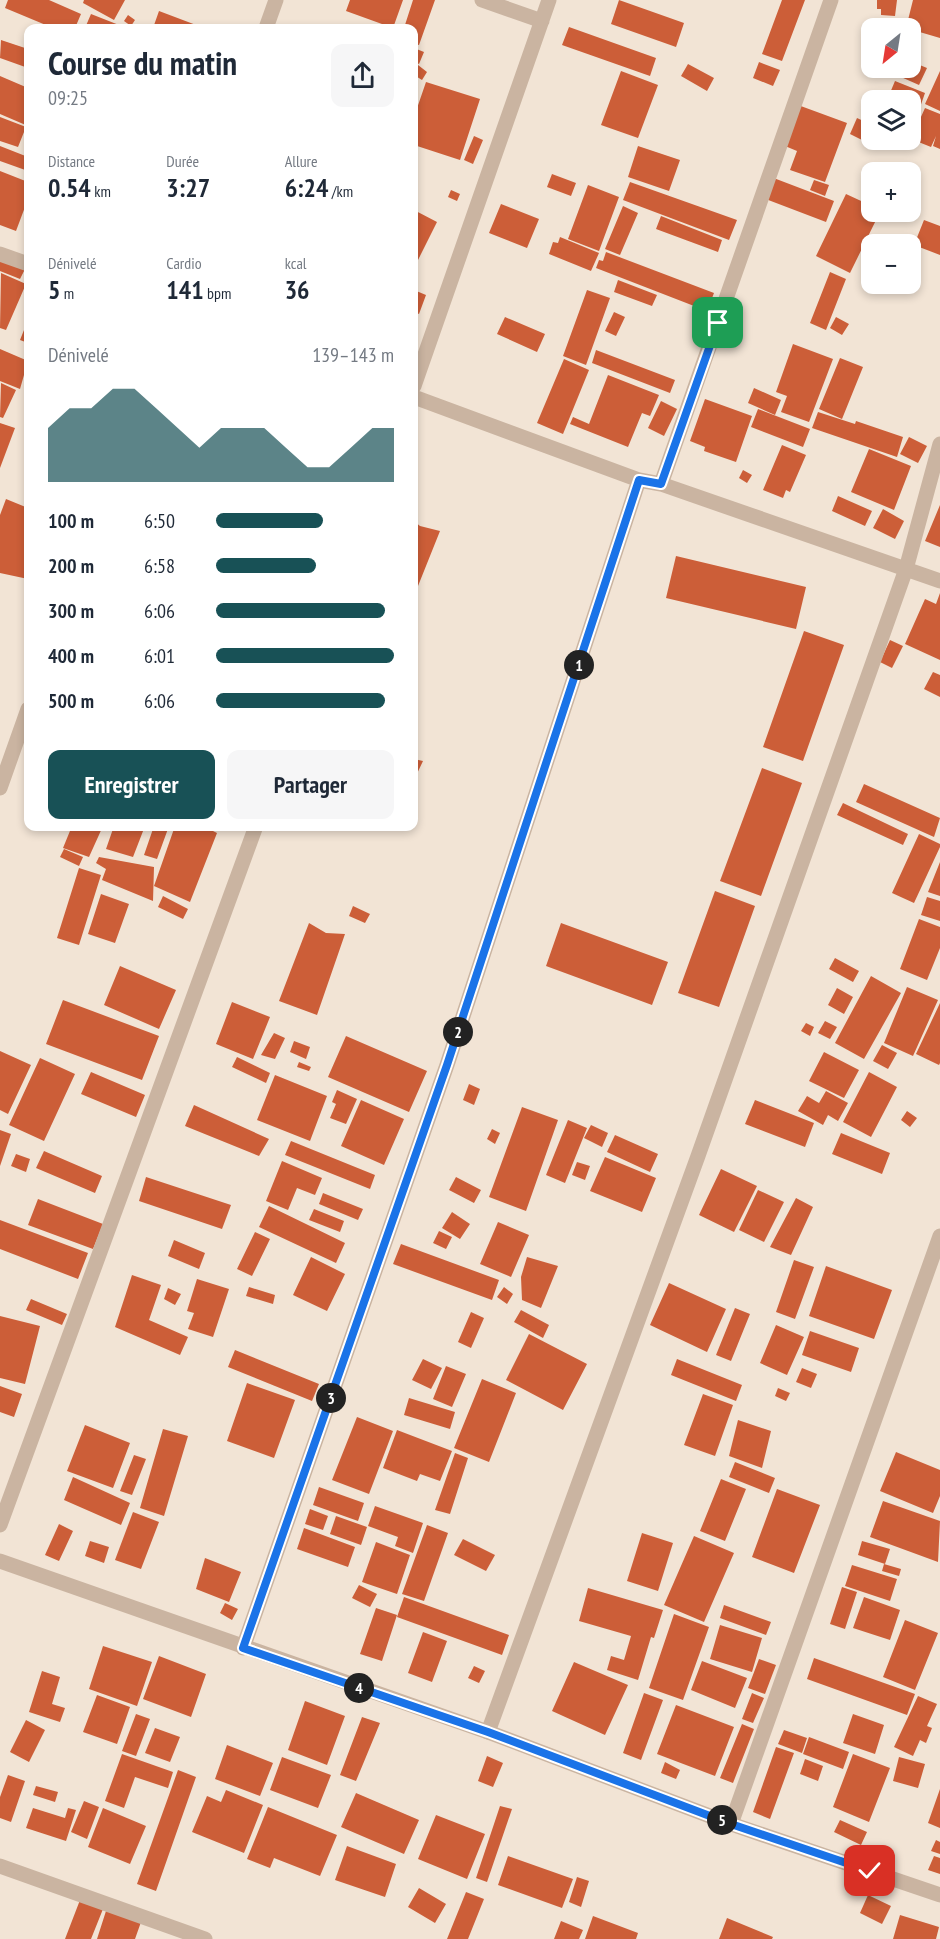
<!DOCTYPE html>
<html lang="fr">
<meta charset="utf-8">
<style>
body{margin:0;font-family:"PT Sans Narrow",sans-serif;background:#f6f6f7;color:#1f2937;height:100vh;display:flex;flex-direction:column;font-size:22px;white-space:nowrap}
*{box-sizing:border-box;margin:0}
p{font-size:20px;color:#747a83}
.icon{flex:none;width:33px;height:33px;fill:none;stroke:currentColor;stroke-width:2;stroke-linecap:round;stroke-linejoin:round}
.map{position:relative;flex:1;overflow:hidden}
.sheet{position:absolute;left:24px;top:24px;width:394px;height:807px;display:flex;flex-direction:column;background:#fff;border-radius:12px;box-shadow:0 3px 9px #0003}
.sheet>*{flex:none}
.needle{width:39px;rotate:210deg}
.fabs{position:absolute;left:861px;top:18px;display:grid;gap:12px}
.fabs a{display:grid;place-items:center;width:60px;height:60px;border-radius:12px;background:#fff;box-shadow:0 3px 9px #0003;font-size:30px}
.pin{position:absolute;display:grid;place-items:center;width:51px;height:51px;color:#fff;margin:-26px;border-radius:12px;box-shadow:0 3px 9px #0006}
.km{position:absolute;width:30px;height:30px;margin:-15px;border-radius:50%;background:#222;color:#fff;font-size:16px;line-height:30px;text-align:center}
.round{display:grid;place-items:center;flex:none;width:63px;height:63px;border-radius:12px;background:#f6f6f7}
.summary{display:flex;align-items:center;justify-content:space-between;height:102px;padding:0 24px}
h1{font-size:33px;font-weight:700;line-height:45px}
.figures{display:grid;grid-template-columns:repeat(3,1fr);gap:9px;height:102px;padding:6px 24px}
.figures div{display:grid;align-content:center}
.figures b{font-size:26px;font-weight:700}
.figures small{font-size:16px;font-weight:400}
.figures p{font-size:16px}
.chart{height:168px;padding:12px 24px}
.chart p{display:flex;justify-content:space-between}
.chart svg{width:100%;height:108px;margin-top:6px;fill:#185156;opacity:.7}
.cta{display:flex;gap:12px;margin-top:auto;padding:12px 24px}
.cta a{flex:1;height:69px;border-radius:12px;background:#185156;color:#fff;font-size:24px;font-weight:700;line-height:69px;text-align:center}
.cta a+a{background:#f6f6f7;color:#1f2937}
ul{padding:0 24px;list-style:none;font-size:20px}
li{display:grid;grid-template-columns:96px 72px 1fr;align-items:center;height:45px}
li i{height:15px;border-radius:8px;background:#185156}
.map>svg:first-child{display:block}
</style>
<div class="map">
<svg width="940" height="1939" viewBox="0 0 940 1939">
<rect width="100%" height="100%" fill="#f2e4d5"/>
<path fill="#cc5e38" d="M 8,0 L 49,0 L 81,14 L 75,28 L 53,28 L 5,8 Z
M 84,0 L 125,0 L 114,20 L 83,3 Z
M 350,0 L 403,0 L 393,28 L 346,11 Z
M 413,0 L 435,0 L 419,45 L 414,44 L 414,28 L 404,28 Z
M 619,0 L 684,23 L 676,47 L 611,24 Z
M 782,0 L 805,0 L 782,61 L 762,54 Z
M 877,0 L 897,0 L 895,16 L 881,15 L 881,9 L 877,9 Z
M 913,0 L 940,0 L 940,38 L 906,28 Z
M 159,11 L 204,28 L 153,28 Z
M 91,14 L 119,25 L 118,28 L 85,28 Z
M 128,15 L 135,20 L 131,26 L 124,21 Z
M 569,27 L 656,58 L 650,76 L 562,45 Z
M 910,32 L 921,36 L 915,52 L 910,50 Z
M 1,40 L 28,49 L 28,68 L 0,58 Z
M 414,48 L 424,52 L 419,64 L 414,62 Z
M 910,61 L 927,68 L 919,85 L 892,73 L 894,68 L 910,68 Z
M 759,62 L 780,70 L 773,86 L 753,78 Z
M 688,64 L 714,78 L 707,91 L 681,76 Z
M 418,65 L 427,72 L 422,80 L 414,75 Z
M 621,71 L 658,85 L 638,138 L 601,125 Z
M 940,71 L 940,111 L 925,104 Z
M 0,76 L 28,88 L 28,126 L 0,114 Z
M 895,81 L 925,93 L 911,133 L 910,100 L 887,100 Z
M 426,82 L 480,99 L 460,160 L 414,145 L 414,117 Z
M 798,105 L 847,123 L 825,182 L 790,170 L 797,151 L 785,146 Z
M 925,108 L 940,114 L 940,149 L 933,146 L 936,136 L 931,147 L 911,139 Z
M 0,117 L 26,127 L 18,147 L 0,141 Z
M 857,118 L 872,125 L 872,140 L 885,140 L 880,149 L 850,134 Z
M 474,136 L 483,140 L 473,164 L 464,160 Z
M 0,146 L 28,157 L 28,171 L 0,161 Z
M 638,146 L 680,160 L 669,191 L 628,177 Z
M 0,171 L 28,182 L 28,199 L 16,231 L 0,225 Z
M 552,174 L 576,183 L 571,196 L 547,187 Z
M 771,177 L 834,201 L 826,222 L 763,198 Z
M 814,180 L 829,185 L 825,196 L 810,190 Z
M 630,182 L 737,220 L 729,240 L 623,200 Z
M 588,185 L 619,197 L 599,251 L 568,239 Z
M 451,190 L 460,194 L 457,201 L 448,197 Z
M 846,194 L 872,206 L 872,212 L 880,212 L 850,273 L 816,256 Z
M 501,204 L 539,219 L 527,248 L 489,233 Z
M 623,206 L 638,213 L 620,255 L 605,249 Z
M 414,210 L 437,222 L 414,268 Z
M 661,216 L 722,240 L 718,252 L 656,229 Z
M 924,220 L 940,226 L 940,255 L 914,245 Z
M 560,237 L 599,253 L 591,271 L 549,254 L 553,242 L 558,243 Z
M 606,252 L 714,293 L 707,311 L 596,268 L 599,260 L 603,261 Z
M 0,258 L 25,269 L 20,279 L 0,271 Z
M 830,272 L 846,279 L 826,330 L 810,323 Z
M 1,273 L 26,284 L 6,330 L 0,328 Z
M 618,280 L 657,295 L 652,306 L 614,292 Z
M 414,290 L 426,295 L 419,314 L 414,312 Z
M 587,290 L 610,298 L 586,365 L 563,356 Z
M 614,312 L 625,317 L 616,336 L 605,331 Z
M 505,317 L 545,334 L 537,352 L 497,334 Z
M 836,317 L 849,324 L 842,335 L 830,328 Z
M 28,320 L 28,343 L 20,340 Z
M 793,344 L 833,359 L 809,422 L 781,412 L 787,396 L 776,392 Z
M 0,349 L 28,361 L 20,389 L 0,381 Z
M 596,350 L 675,380 L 670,393 L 592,363 Z
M 840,358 L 863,367 L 842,419 L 819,409 Z
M 564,359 L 589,370 L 563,434 L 537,423 Z
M 608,375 L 659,395 L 650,416 L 642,413 L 628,447 L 570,424 L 573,417 L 589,424 Z
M 1,383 L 16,390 L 3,418 L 0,417 Z
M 754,388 L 781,400 L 775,415 L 748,403 Z
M 705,399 L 752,416 L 736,462 L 704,451 L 705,447 L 690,441 Z
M 661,401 L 677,409 L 664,436 L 648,428 Z
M 758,409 L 810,429 L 803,447 L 751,427 Z
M 818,412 L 855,424 L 856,421 L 903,437 L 897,457 L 812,428 Z
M 0,423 L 15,428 L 0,468 Z
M 909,437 L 927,446 L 918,463 L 900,454 Z
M 782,445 L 806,455 L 790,492 L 786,490 L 783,498 L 763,490 Z
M 869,449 L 911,466 L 894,510 L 851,492 Z
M 743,470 L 752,475 L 747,483 L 739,478 Z
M 838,496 L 872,511 L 865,526 L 832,511 Z
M 6,499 L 28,508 L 28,579 L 0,573 L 0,515 Z
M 940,505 L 940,547 L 925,541 Z
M 883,509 L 904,521 L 895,539 L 873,528 Z
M 414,521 L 420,526 L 440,531 L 414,596 Z
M 676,556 L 806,587 L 796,629 L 666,598 Z
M 940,593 L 940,660 L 905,644 L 925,599 L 936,604 Z
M 804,631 L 844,645 L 803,761 L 763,747 Z
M 890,640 L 903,646 L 892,668 L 880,662 Z
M 933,672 L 940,675 L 940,697 L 924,689 Z
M 414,759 L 423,761 L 414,780 Z
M 762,768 L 802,783 L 761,896 L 720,881 Z
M 864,784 L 940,818 L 934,837 L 856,802 Z
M 843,803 L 908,834 L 903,845 L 837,815 Z
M 72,826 L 103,826 L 89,857 L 63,848 Z
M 114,826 L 145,826 L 133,857 L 106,849 Z
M 154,826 L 169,826 L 157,859 L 144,855 Z
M 175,826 L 203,826 L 217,833 L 190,902 L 154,886 Z
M 919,834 L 940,844 L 940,847 L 914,903 L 892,893 Z
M 64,849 L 83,857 L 79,866 L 60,857 Z
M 99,857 L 154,867 L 153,901 L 102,880 L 106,869 L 96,863 Z
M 940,862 L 940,896 L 928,892 Z
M 79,868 L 101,875 L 79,945 L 57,938 Z
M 715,891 L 755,906 L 719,1007 L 678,993 Z
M 101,894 L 129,904 L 115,943 L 88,934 Z
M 163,896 L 188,909 L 183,919 L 158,907 Z
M 927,897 L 940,901 L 940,921 L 921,915 Z
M 353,906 L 370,914 L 365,923 L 349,916 Z
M 919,919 L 940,927 L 940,948 L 927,980 L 900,969 Z
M 309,923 L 326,933 L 345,934 L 317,1015 L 279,1001 Z
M 561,923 L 668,962 L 652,1005 L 546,966 Z
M 835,958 L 859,971 L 853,982 L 829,969 Z
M 120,966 L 176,990 L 159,1029 L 104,1005 Z
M 871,976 L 901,993 L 864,1059 L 835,1043 Z
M 907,987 L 938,1000 L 913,1056 L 884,1043 Z
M 837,988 L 853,997 L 844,1014 L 828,1005 Z
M 63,1000 L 159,1036 L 142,1080 L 46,1044 Z
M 232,1002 L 270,1017 L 253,1059 L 216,1044 Z
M 940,1003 L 940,1063 L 939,1065 L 916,1054 Z
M 825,1021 L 837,1027 L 830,1039 L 818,1033 Z
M 806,1023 L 814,1027 L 810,1036 L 801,1031 Z
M 274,1033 L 285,1038 L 275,1059 L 261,1055 Z
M 346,1036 L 427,1071 L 409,1112 L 328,1077 Z
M 294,1041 L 310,1047 L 306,1059 L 290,1052 Z
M 882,1045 L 897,1053 L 888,1069 L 873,1061 Z
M 0,1051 L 31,1065 L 8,1114 L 0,1110 Z
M 824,1052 L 859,1070 L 844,1098 L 809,1081 Z
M 237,1057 L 270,1073 L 266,1083 L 232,1067 Z
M 40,1058 L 75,1074 L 44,1141 L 9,1125 Z
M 299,1062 L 311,1067 L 309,1071 L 297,1067 Z
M 91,1072 L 145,1095 L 136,1117 L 81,1094 Z
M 869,1072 L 897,1087 L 871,1137 L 843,1122 Z
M 275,1075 L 327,1096 L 310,1141 L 257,1120 Z
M 469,1084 L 480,1089 L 474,1105 L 463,1100 Z
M 337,1090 L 357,1099 L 346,1124 L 330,1118 L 336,1104 L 332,1102 Z
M 826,1091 L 848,1103 L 838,1121 L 828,1115 L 823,1125 L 798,1111 L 807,1096 L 819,1103 Z
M 361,1100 L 404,1119 L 384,1165 L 341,1146 Z
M 755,1100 L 814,1123 L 805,1147 L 745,1124 Z
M 194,1105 L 269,1139 L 259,1156 L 185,1126 Z
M 522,1107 L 558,1120 L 526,1211 L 489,1197 Z
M 907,1111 L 917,1118 L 910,1127 L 901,1120 Z
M 568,1120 L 587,1128 L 565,1183 L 546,1175 Z
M 591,1125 L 608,1133 L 602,1147 L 584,1138 Z
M 492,1129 L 500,1133 L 495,1144 L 487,1139 Z
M 0,1130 L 11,1134 L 0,1166 Z
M 841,1133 L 890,1153 L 882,1174 L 832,1154 Z
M 615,1135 L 658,1154 L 650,1172 L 607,1152 Z
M 291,1141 L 375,1175 L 370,1189 L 285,1155 Z
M 44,1151 L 102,1176 L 95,1193 L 36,1168 Z
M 16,1154 L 30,1159 L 26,1172 L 11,1166 Z
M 605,1157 L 656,1178 L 642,1212 L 590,1191 Z
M 282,1161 L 322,1178 L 315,1195 L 297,1188 L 288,1210 L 266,1201 Z
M 577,1162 L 590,1166 L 585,1180 L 572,1175 Z
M 721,1169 L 757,1186 L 734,1232 L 699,1215 Z
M 146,1177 L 231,1205 L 222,1229 L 139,1201 Z
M 456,1177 L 481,1190 L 474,1203 L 449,1190 Z
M 758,1190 L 784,1202 L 764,1242 L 739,1230 Z
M 323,1193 L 363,1209 L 358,1220 L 319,1204 Z
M 796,1198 L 813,1207 L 791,1255 L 770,1247 Z
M 38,1199 L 103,1224 L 93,1249 L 28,1225 Z
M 269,1206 L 345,1243 L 336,1263 L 259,1227 Z
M 314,1209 L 344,1221 L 340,1232 L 309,1220 Z
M 452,1212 L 470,1224 L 460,1239 L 442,1228 Z
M 0,1220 L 88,1253 L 78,1279 L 0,1249 Z
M 498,1222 L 529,1235 L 511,1277 L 480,1264 Z
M 439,1231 L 452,1237 L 446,1249 L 433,1243 Z
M 255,1232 L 270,1239 L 252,1276 L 237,1269 Z
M 174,1240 L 205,1253 L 199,1269 L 168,1256 Z
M 401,1244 L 499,1280 L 492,1300 L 393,1264 Z
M 311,1257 L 345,1274 L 327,1311 L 293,1295 Z
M 527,1257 L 558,1266 L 541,1308 L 522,1300 L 521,1277 Z
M 794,1260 L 814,1267 L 795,1319 L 776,1312 Z
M 826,1266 L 892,1290 L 874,1339 L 809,1316 Z
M 132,1275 L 161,1285 L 149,1320 L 188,1337 L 180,1355 L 115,1327 Z
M 197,1279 L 229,1289 L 213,1337 L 188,1329 L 194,1313 L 187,1311 Z
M 669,1283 L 726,1309 L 707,1352 L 650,1325 Z
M 249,1287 L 275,1295 L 273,1304 L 246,1296 Z
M 504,1287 L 513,1294 L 507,1304 L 497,1297 Z
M 168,1288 L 181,1294 L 175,1305 L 164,1299 Z
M 31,1299 L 67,1314 L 62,1325 L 26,1310 Z
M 735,1308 L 750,1314 L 731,1361 L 716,1355 Z
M 521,1310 L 549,1325 L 543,1338 L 514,1322 Z
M 471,1312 L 484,1318 L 471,1348 L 458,1342 Z
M 0,1316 L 40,1326 L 25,1384 L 0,1378 Z
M 776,1325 L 804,1337 L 787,1375 L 760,1363 Z
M 810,1331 L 859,1348 L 851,1372 L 802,1355 Z
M 529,1334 L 587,1364 L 563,1410 L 506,1380 Z
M 235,1350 L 319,1384 L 312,1401 L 228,1367 Z
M 423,1359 L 442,1368 L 431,1389 L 412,1380 Z
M 677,1359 L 742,1385 L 736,1401 L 671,1375 Z
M 446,1366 L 466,1374 L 452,1407 L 433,1399 Z
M 802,1368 L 817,1374 L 811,1388 L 796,1382 Z
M 482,1379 L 516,1393 L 489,1462 L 454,1448 Z
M 247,1383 L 295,1400 L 274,1458 L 227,1441 Z
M 0,1386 L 22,1394 L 14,1417 L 0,1412 Z
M 778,1388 L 790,1393 L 786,1401 L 775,1396 Z
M 703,1394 L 733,1405 L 715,1456 L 684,1445 Z
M 409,1398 L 455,1412 L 450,1429 L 404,1415 Z
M 357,1417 L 393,1431 L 369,1494 L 332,1480 Z
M 738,1420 L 771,1431 L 762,1468 L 729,1456 Z
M 85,1425 L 130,1443 L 113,1488 L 67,1471 Z
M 163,1429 L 188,1436 L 164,1516 L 140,1508 Z
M 397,1430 L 452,1451 L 440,1481 L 420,1474 L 417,1481 L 383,1468 Z
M 896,1452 L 940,1470 L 940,1496 L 933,1513 L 880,1491 Z
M 455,1453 L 468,1458 L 450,1514 L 435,1510 Z
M 134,1455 L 146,1459 L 132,1495 L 120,1491 Z
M 735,1462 L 775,1478 L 769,1493 L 729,1477 Z
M 73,1477 L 130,1503 L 121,1525 L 64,1500 Z
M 721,1479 L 746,1489 L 725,1541 L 700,1531 Z
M 319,1487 L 364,1503 L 358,1521 L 313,1505 Z
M 777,1489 L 820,1505 L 794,1573 L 752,1557 Z
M 883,1501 L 940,1521 L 938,1562 L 870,1537 Z
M 375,1506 L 423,1523 L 413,1553 L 395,1546 L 398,1537 L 368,1526 Z
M 310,1509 L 328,1516 L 323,1530 L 305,1524 Z
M 133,1512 L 159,1522 L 141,1569 L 115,1560 Z
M 336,1516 L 367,1527 L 361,1545 L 330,1534 Z
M 59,1524 L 73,1531 L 59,1561 L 45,1555 Z
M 427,1525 L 448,1533 L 424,1601 L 402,1594 Z
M 304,1528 L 355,1547 L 348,1567 L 297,1549 Z
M 642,1533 L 673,1543 L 658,1591 L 627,1581 Z
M 694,1536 L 734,1553 L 704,1622 L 664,1605 Z
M 463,1539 L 495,1555 L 486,1571 L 454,1555 Z
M 90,1541 L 109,1547 L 104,1563 L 85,1556 Z
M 862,1541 L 890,1549 L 885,1564 L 858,1555 Z
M 376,1542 L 410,1555 L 397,1594 L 362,1582 Z
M 205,1558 L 241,1572 L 229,1602 L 196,1589 Z
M 884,1564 L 901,1569 L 899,1576 L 882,1571 Z
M 852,1565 L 897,1579 L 890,1601 L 845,1586 Z
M 359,1585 L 377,1594 L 370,1607 L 352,1598 Z
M 842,1587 L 857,1592 L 845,1629 L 830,1624 Z
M 588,1588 L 663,1610 L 654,1638 L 651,1637 L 638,1680 L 607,1670 L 611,1656 L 624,1660 L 631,1636 L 579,1621 Z
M 404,1597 L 509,1635 L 502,1655 L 397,1617 Z
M 864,1597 L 900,1610 L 890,1640 L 853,1628 Z
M 225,1603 L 238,1609 L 232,1620 L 220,1613 Z
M 724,1605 L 771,1622 L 766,1635 L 720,1618 Z
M 376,1608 L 397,1615 L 382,1661 L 360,1654 Z
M 674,1614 L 709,1627 L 683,1700 L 649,1688 Z
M 905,1620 L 938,1633 L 915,1690 L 883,1677 Z
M 720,1625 L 762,1638 L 752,1672 L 710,1659 Z
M 423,1632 L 447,1641 L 432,1682 L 408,1673 Z
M 103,1646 L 152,1662 L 137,1706 L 89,1689 Z
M 159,1656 L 206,1674 L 191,1717 L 143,1699 Z
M 814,1658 L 915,1694 L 907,1715 L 807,1679 Z
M 759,1659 L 776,1665 L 765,1694 L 748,1688 Z
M 702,1661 L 747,1678 L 735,1708 L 691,1690 Z
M 574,1662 L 628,1685 L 605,1735 L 552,1711 Z
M 474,1666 L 485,1671 L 479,1683 L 468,1678 Z
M 42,1671 L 60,1677 L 52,1704 L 65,1708 L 60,1722 L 29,1712 Z
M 644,1693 L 663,1700 L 641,1760 L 623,1753 Z
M 752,1693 L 764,1698 L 753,1723 L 742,1719 Z
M 97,1695 L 130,1707 L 117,1744 L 83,1732 Z
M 918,1696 L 937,1704 L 927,1726 L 932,1728 L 926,1743 L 920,1740 L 913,1756 L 894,1747 Z
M 305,1701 L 345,1716 L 327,1765 L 288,1750 Z
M 676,1705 L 734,1727 L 715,1776 L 657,1754 Z
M 136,1714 L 150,1719 L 136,1756 L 122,1751 Z
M 853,1714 L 884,1725 L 875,1754 L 843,1743 Z
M 362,1717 L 380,1723 L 356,1781 L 340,1775 Z
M 26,1720 L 45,1730 L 29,1762 L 10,1752 Z
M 742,1724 L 754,1729 L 733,1783 L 720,1778 Z
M 155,1728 L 180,1737 L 170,1762 L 145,1753 Z
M 784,1730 L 807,1738 L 802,1753 L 778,1744 Z
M 809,1737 L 849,1752 L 843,1769 L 803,1754 Z
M 227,1745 L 273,1763 L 260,1796 L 215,1779 Z
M 776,1747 L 794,1753 L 770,1819 L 753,1812 Z
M 122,1754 L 173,1772 L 168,1788 L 135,1777 L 124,1808 L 105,1801 Z
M 853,1754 L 890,1768 L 869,1822 L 833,1807 Z
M 487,1756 L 503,1763 L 493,1787 L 478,1781 Z
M 282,1757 L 331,1775 L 318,1808 L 270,1790 Z
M 899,1757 L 925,1764 L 918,1788 L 893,1781 Z
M 805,1759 L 823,1766 L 818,1781 L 800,1774 Z
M 665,1762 L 680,1770 L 676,1779 L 661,1773 Z
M 178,1770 L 196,1777 L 156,1891 L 137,1884 Z
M 8,1775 L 25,1781 L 11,1822 L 0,1818 L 0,1797 Z
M 36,1786 L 58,1792 L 55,1802 L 33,1795 Z
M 940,1789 L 940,1828 L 928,1823 Z
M 226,1790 L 263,1805 L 244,1853 L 192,1832 L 207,1796 L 221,1802 Z
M 356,1793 L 419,1820 L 404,1854 L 341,1827 Z
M 84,1801 L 99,1807 L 87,1839 L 71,1832 Z
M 500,1806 L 512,1809 L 487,1882 L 476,1878 Z
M 268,1807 L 337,1835 L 320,1876 L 274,1858 L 270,1868 L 247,1859 Z
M 33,1808 L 65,1818 L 68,1808 L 76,1810 L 66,1841 L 26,1828 Z
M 103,1808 L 146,1826 L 130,1864 L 88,1847 Z
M 436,1815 L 485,1834 L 467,1879 L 418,1859 Z
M 840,1820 L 867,1832 L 861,1845 L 834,1832 Z
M 936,1840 L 940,1842 L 940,1854 L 931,1851 Z
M 347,1846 L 396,1864 L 385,1897 L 335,1880 Z
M 508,1856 L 573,1879 L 562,1908 L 498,1885 Z
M 934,1856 L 940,1858 L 940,1874 L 928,1870 Z
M 577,1877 L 589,1881 L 581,1907 L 569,1902 Z
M 419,1888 L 446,1904 L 435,1923 L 408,1907 Z
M 466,1892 L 484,1899 L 468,1939 L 447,1939 Z
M 868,1895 L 891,1906 L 882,1924 L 860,1913 Z
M 80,1900 L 103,1909 L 91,1939 L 65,1939 Z
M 106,1911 L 141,1922 L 135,1939 L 97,1939 Z
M 900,1915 L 939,1927 L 936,1939 L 893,1939 Z
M 593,1916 L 638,1933 L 636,1939 L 585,1939 Z
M 727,1918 L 773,1937 L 772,1939 L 719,1939 Z
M 561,1921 L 583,1930 L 579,1939 L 554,1939 Z"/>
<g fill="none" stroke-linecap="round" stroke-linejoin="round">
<path stroke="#cab4a1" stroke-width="15" d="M 482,0 L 542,21
M 266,28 L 276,0
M 0,254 L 28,264
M 414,386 L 549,0
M 414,397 L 639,480 L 661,484 L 940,581
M 661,484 L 831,0
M 0,788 L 28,709
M 0,1525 L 256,826
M 243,1648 L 447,1065 L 639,480
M 488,1732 L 698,1156 L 906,569 L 940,444
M 731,1824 L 940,1236
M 0,1866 L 205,1939"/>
<path stroke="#cab4a1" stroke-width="15" d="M 0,1561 L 488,1732 L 731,1824 L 940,1895"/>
</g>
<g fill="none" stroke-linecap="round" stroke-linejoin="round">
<g stroke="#fff" stroke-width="12">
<path id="route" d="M 718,323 L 661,484 L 639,480 L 447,1065 L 243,1648 L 488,1732 L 731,1824 L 870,1871"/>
</g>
<use href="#route" stroke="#1a73e8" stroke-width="8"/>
</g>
</svg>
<div class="fabs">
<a><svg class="needle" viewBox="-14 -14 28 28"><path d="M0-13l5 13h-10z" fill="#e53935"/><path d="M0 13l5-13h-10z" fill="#747a83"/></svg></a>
<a><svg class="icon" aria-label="layers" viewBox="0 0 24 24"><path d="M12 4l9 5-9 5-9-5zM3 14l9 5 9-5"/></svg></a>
<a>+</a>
<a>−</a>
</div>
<div class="pin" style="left:718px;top:323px;background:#1e9e55"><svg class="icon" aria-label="arrive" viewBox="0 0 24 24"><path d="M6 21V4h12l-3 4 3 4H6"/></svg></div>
<div class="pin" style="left:870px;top:1871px;background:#d93025"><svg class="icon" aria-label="check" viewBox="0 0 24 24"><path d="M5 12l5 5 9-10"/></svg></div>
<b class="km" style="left:579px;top:665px">1</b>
<b class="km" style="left:458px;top:1032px">2</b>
<b class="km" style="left:331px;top:1398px">3</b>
<b class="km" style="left:359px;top:1688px">4</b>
<b class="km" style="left:722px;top:1820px">5</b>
<section class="sheet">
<div class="summary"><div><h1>Course du matin</h1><p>09:25</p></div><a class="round"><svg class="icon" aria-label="share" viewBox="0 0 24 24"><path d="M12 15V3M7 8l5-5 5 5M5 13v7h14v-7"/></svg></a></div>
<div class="figures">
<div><p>Distance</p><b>0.54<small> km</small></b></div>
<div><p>Durée</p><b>3:27</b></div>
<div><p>Allure</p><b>6:24<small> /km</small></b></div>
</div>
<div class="figures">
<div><p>Dénivelé</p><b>5<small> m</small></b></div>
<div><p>Cardio</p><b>141<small> bpm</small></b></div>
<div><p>kcal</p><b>36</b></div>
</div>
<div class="chart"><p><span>Dénivelé</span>139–143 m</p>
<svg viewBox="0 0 160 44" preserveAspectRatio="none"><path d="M0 44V22L10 14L20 14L30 6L40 6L50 14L60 22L70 30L80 22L90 22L100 22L110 30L120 38L130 38L140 30L150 22L160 22V44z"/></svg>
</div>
<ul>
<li><b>100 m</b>6:50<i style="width:60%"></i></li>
<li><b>200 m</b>6:58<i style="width:56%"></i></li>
<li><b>300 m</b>6:06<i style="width:95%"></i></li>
<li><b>400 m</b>6:01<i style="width:100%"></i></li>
<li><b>500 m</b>6:06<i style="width:95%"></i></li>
</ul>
<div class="cta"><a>Enregistrer</a><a>Partager</a></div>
</section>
</div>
